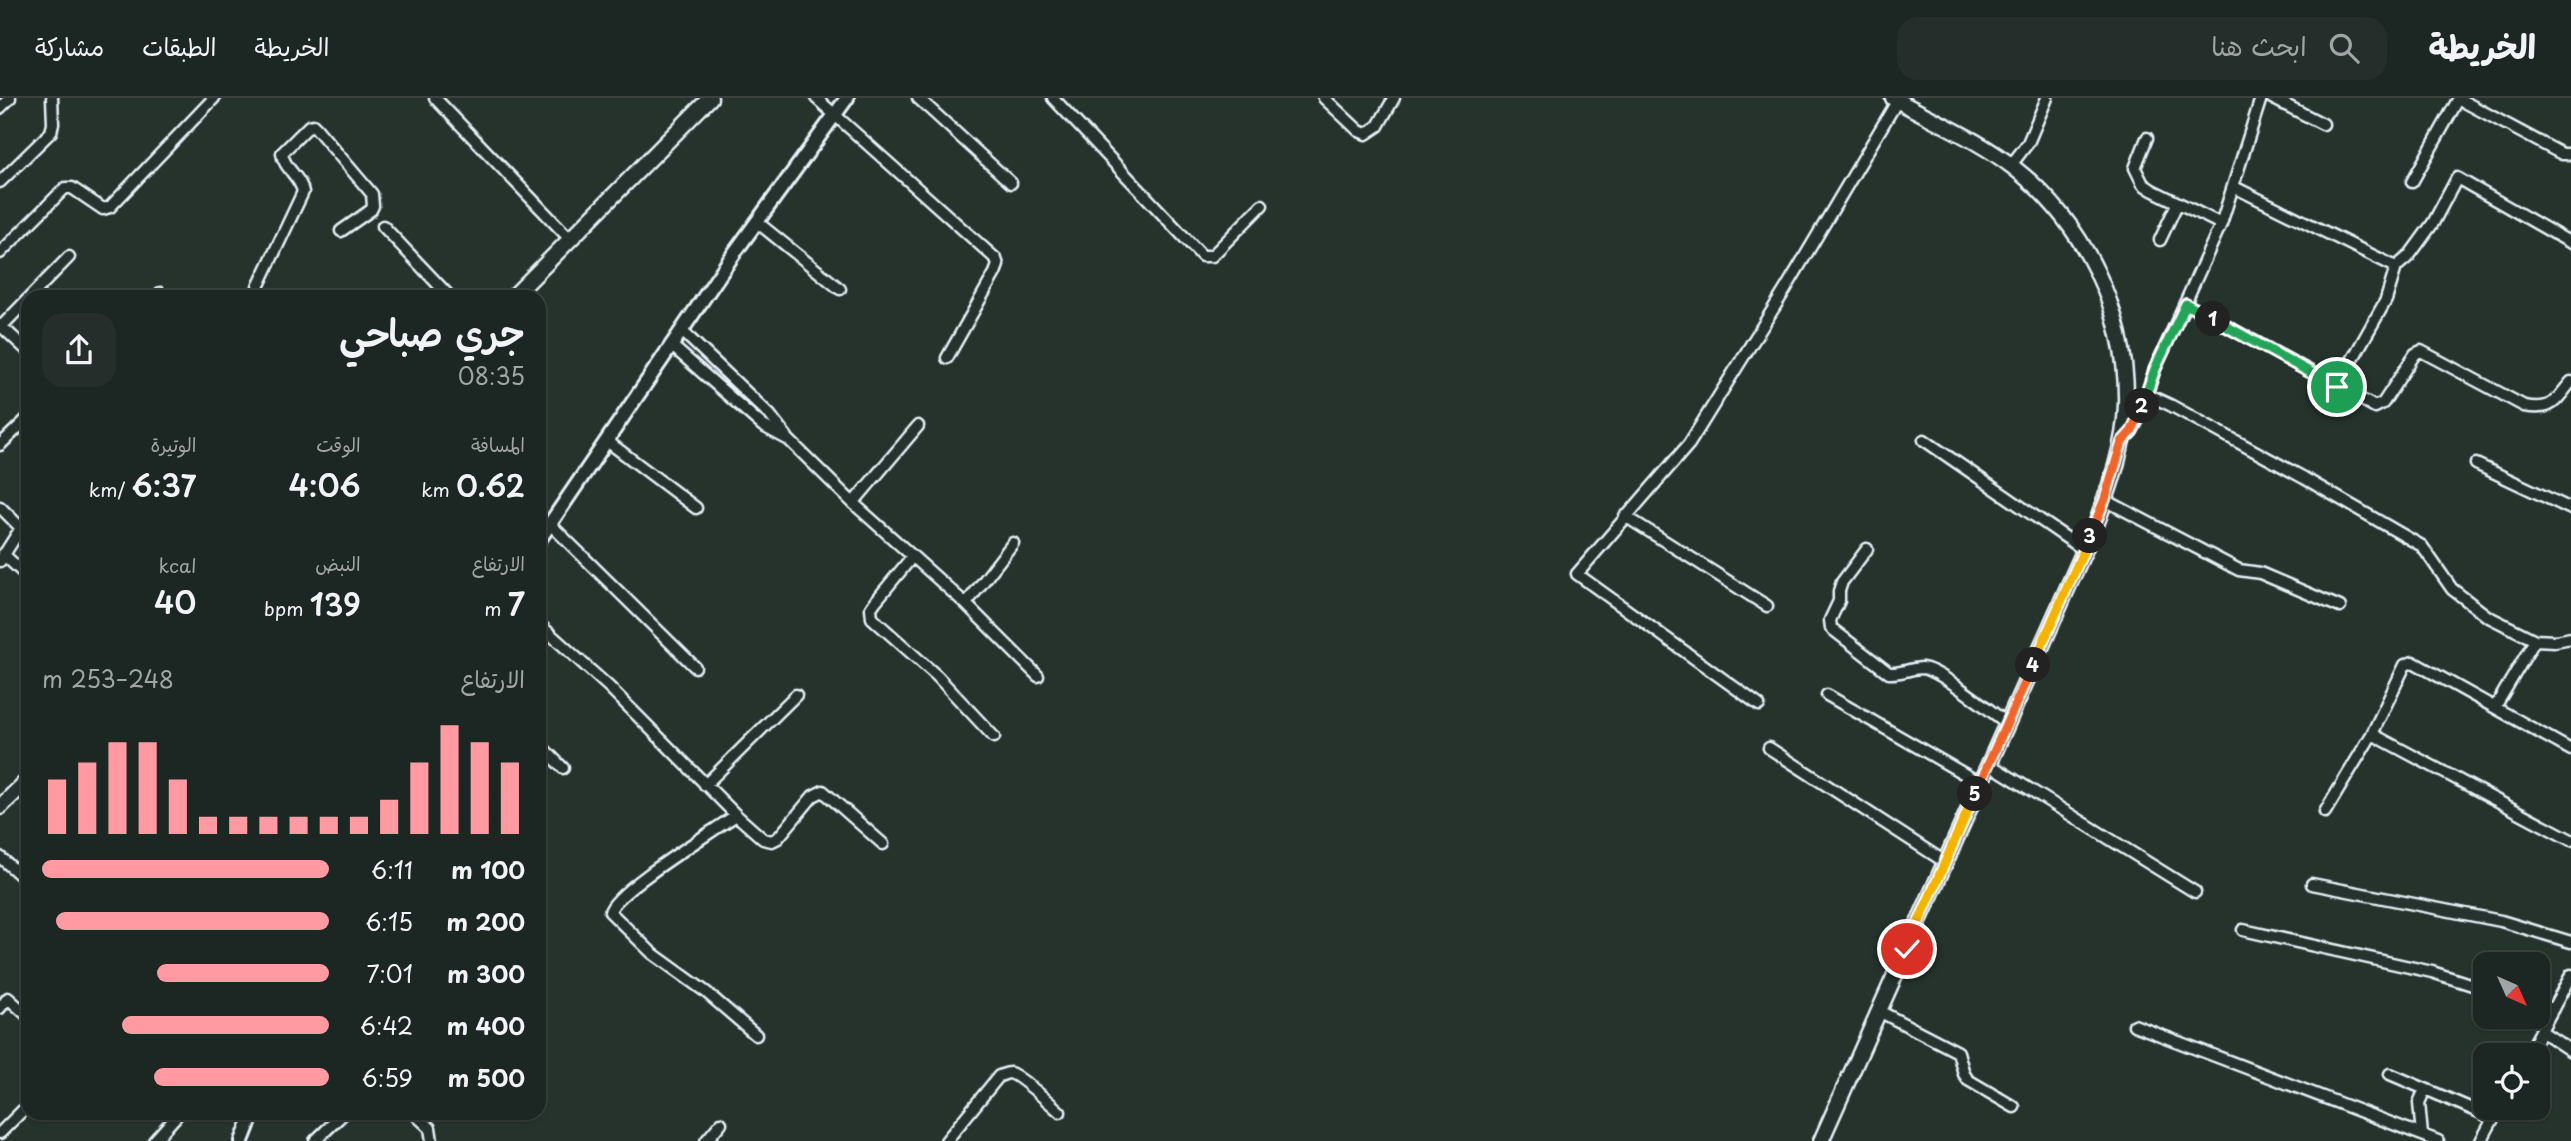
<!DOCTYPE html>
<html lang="ar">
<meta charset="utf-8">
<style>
body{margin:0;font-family:"Playpen Sans","Playpen Sans Arabic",sans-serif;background:#252e2a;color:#f1f3f6;direction:rtl;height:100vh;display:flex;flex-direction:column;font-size:26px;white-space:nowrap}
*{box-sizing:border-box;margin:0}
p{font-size:23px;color:#a0a5a5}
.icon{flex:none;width:38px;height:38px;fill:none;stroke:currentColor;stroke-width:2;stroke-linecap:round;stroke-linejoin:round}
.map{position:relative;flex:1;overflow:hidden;direction:ltr}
.panel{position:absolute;left:21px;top:192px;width:525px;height:830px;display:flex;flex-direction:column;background:#1c2622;border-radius:21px;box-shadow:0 2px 5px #0004,0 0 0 2px #3a4340;direction:rtl}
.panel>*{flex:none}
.needle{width:46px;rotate:135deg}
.fabs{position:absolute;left:2473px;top:854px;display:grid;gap:14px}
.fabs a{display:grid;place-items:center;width:77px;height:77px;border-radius:14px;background:#1c2622;box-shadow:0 2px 5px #0004,0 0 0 2px #3a4340;font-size:35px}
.pin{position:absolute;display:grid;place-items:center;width:60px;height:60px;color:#fff;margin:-30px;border:4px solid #fff;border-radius:50%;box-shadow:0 2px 7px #0007}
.km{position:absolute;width:35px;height:35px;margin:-18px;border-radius:50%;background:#222;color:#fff;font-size:19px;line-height:35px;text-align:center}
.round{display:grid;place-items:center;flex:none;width:74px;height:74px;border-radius:21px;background:#252e2a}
.head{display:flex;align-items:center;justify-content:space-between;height:119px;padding:0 21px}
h1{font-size:38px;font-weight:600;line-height:52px}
.stats{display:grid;grid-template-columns:repeat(3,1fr);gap:10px;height:119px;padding:7px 21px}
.stats div{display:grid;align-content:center}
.stats b{font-size:30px;font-weight:600}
.stats small{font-size:19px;font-weight:400}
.stats p{font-size:19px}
.chart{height:196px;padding:14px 21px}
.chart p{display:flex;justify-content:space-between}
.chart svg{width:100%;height:126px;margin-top:7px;stroke:#ff9aa2;stroke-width:6}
ul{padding:0 21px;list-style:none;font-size:23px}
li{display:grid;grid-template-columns:112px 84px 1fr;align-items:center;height:52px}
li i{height:18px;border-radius:9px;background:#ff9aa2}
header{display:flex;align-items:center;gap:42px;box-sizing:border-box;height:98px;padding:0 35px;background:#1c2622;border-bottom:2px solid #3a4340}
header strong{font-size:33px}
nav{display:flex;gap:38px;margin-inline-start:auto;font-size:24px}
.search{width:490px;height:63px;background:#252e2a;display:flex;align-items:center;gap:18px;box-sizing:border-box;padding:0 24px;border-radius:21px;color:#a0a5a5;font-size:26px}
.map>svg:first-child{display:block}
</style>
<header>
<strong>الخريطة</strong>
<div class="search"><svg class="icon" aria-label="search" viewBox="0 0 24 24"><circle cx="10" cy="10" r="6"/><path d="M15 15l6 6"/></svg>ابحث هنا</div>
<nav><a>الخريطة</a><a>الطبقات</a><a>مشاركة</a></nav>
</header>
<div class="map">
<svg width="2571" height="1043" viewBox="0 0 2571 1043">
<rect width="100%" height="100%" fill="#26332d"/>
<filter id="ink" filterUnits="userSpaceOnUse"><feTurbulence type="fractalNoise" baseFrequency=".0143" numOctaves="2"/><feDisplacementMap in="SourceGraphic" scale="14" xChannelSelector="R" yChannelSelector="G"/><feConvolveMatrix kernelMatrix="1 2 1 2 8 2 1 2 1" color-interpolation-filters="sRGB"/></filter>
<g filter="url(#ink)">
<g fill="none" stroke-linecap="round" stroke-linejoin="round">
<g stroke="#e8f1f8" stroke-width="15">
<path id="minor" d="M 435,0 L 570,141
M 816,0 L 996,161 L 998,167 L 995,175 L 947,260
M 918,0 L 1011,85
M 1053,0 L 1202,158 L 1212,158 L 1262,107
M 1324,0 L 1359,33 L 1366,36 L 1378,28 L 1394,0
M 2272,0 L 2323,26
M 2459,1 L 2562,56 L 2571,56
M 0,10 L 10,0
M 2147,40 L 2135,70 L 2143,86 L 2152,92 L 2221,126
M 2011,67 L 2028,45 L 2047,0
M 0,84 L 51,34 L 53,26 L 52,0
M 2412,84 L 2459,0
M 2234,89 L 2396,169
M 757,124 L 840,191
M 383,128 L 451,200
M 2160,142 L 2177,106
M 0,155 L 65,90 L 72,90 L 103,111 L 110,109 L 214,0
M 160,195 L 164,200
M 29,200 L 69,159
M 264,200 L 257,192 L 258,189 L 303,94 C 301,79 283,70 282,55 L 309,28 L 313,27 L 316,30 L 372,96 L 373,108 L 371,112 L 341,133
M 2186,206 L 2375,309 L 2383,305 L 2415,256 L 2421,253 L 2524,308 C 2553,313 2554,304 2571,284
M 0,227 L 28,253
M 0,230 L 28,201
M 682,233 L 770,317 L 787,339
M 671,247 L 763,328 L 789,342 L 853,405 L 966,506 L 1038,578
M 2337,289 L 2386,202 L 2396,169 L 2409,158 L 2433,125 L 2457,80 L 2571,145
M 2146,296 L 2170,307 L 2304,380 L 2415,444 L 2422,448 L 2452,491 L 2487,518 L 2535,542 L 2555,543 L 2571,540
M 1924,342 L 2084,452
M 607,343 L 696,410
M 2121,344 L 2132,333 L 2138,322 L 2155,271 L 2221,126 L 2261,0
M 0,347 L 28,320
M 2476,366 L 2571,411
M 2105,402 L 2239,472 L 2260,475 L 2340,509
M 853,405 L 918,328
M 0,409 L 21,430 L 0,463
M 1625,418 L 1767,508
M 549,425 L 695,569
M 1867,451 L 1842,484 L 1839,493 L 1839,503 L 1830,522 L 1831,530 L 1889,575 C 1901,576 1911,570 1922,570 C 1939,571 1990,613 2007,625
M 3,456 L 28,479
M 912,459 L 875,504 L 871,510 L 872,520 L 937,578 L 994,639
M 966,506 L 1013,445
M 539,526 L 609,589 L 736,717 L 763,741 L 772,743 L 778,740 L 813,698 L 823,693 L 883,746
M 1827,597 L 1980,685
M 1759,607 L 1577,476 L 1689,346 L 1785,192 L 1899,0
M 2495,609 L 2535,542
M 2372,636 L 2405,567 L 2413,564 L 2571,652
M 539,646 L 563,670
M 1769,650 L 1945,764
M 1989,666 L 2195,794
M 705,687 L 796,597
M 2325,714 L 2372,636 L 2571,742
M 736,717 C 714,733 613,794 610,814 L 652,855 L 706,894 L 756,937
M 0,759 L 28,784
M 2312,786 L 2501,823 L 2571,844
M 2243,832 L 2432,874 L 2485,891
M 2538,907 L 2553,911
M 0,910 L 8,900 L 28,918
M 1879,913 L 1958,954 L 1964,976 L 1968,982 L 2014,1009
M 2134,927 L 2438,1043
M 2541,933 L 2571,953
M 2528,957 L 2571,877
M 2390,976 L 2493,1020
M 414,1015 L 430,1030 L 432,1043
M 0,1035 L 28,1007
M 2422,1037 L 2419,1005 L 2425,991
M 154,1043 L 179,1015
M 315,1043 L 344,1015
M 706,1043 L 721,1025
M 946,1043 L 999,978 C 1003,977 1006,975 1010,975 C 1019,977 1051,1006 1060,1014
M 2481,1043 L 2499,1010"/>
</g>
<g stroke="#e8f1f8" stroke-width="18">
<path id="tertiary" d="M 539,442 L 735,154 L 847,0
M 242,1043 L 253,1015"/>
</g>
<g stroke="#e8f1f8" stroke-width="19">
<path id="secondary" d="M 512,200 L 710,0
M 0,709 L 28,682
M 1821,1043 L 2097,424 C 2111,386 2125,347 2126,306 C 2128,215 2084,124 2013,69 C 1976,40 1933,23 1893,0"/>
</g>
<use href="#minor" stroke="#26332d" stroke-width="10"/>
<use href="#tertiary" stroke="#26332d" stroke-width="12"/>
<use href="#secondary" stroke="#26332d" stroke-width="14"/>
</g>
</g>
<g fill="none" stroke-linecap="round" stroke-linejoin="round" filter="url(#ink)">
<g stroke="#fff" stroke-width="14">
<path id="split-1" d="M 2213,221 L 2337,289"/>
</g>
<g stroke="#fff" stroke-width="14">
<path id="split-2" d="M 2142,308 L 2155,271 L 2186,206 L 2213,221"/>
</g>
<g stroke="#fff" stroke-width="14">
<path id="split-3" d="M 2090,438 L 2105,401 L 2122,344 L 2132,333 L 2142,308"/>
</g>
<g stroke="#fff" stroke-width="14">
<path id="split-4" d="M 2033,567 L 2090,438"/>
</g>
<g stroke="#fff" stroke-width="14">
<path id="split-5" d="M 1975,696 L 2033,567"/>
</g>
<g stroke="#fff" stroke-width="14">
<path id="split-6" d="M 1907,851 L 1975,696"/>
</g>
<use href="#split-1" stroke="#22a559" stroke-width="9"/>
<use href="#split-2" stroke="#22a559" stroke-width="9"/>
<use href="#split-3" stroke="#f0652b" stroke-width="9"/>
<use href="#split-4" stroke="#f5b400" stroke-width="9"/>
<use href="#split-5" stroke="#f0652b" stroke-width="9"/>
<use href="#split-6" stroke="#f5b400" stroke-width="9"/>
</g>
</svg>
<div class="fabs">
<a><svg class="needle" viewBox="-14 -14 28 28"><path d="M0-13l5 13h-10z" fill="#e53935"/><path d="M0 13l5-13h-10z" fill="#a0a5a5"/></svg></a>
<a><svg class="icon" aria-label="locate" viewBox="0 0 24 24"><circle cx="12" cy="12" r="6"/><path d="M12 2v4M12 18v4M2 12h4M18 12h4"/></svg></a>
</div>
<div class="pin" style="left:2337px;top:289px;background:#1e9e55"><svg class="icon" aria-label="arrive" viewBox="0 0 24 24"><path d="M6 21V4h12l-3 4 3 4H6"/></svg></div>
<div class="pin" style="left:1907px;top:851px;background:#d93025"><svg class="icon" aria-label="check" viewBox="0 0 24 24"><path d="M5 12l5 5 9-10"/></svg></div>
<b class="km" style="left:2213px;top:221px">1</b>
<b class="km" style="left:2142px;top:308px">2</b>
<b class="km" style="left:2090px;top:438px">3</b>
<b class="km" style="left:2033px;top:567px">4</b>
<b class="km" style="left:1975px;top:696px">5</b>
<section class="panel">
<div class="head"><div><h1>جري صباحي</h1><p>08:35</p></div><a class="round"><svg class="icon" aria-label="share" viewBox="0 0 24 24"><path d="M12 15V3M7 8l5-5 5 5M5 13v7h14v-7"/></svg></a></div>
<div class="stats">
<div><p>المسافة</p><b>0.62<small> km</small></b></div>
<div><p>الوقت</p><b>4:06</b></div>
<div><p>الوتيرة</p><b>6:37<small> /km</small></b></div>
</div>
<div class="stats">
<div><p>الارتفاع</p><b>7<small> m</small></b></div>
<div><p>النبض</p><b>139<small> bpm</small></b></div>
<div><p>kcal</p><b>40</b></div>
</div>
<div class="chart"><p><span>الارتفاع</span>248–253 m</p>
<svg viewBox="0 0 160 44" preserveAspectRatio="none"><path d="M5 44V25M15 44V19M25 44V12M35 44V12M45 44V25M55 44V38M65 44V38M75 44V38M85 44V38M95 44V38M105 44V38M115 44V32M125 44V19M135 44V6M145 44V12M155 44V19"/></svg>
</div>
<ul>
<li><b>100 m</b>6:11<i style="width:100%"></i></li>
<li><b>200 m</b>6:15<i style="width:95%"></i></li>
<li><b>300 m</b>7:01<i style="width:60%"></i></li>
<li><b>400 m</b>6:42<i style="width:72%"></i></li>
<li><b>500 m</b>6:59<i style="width:61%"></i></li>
</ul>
</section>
</div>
